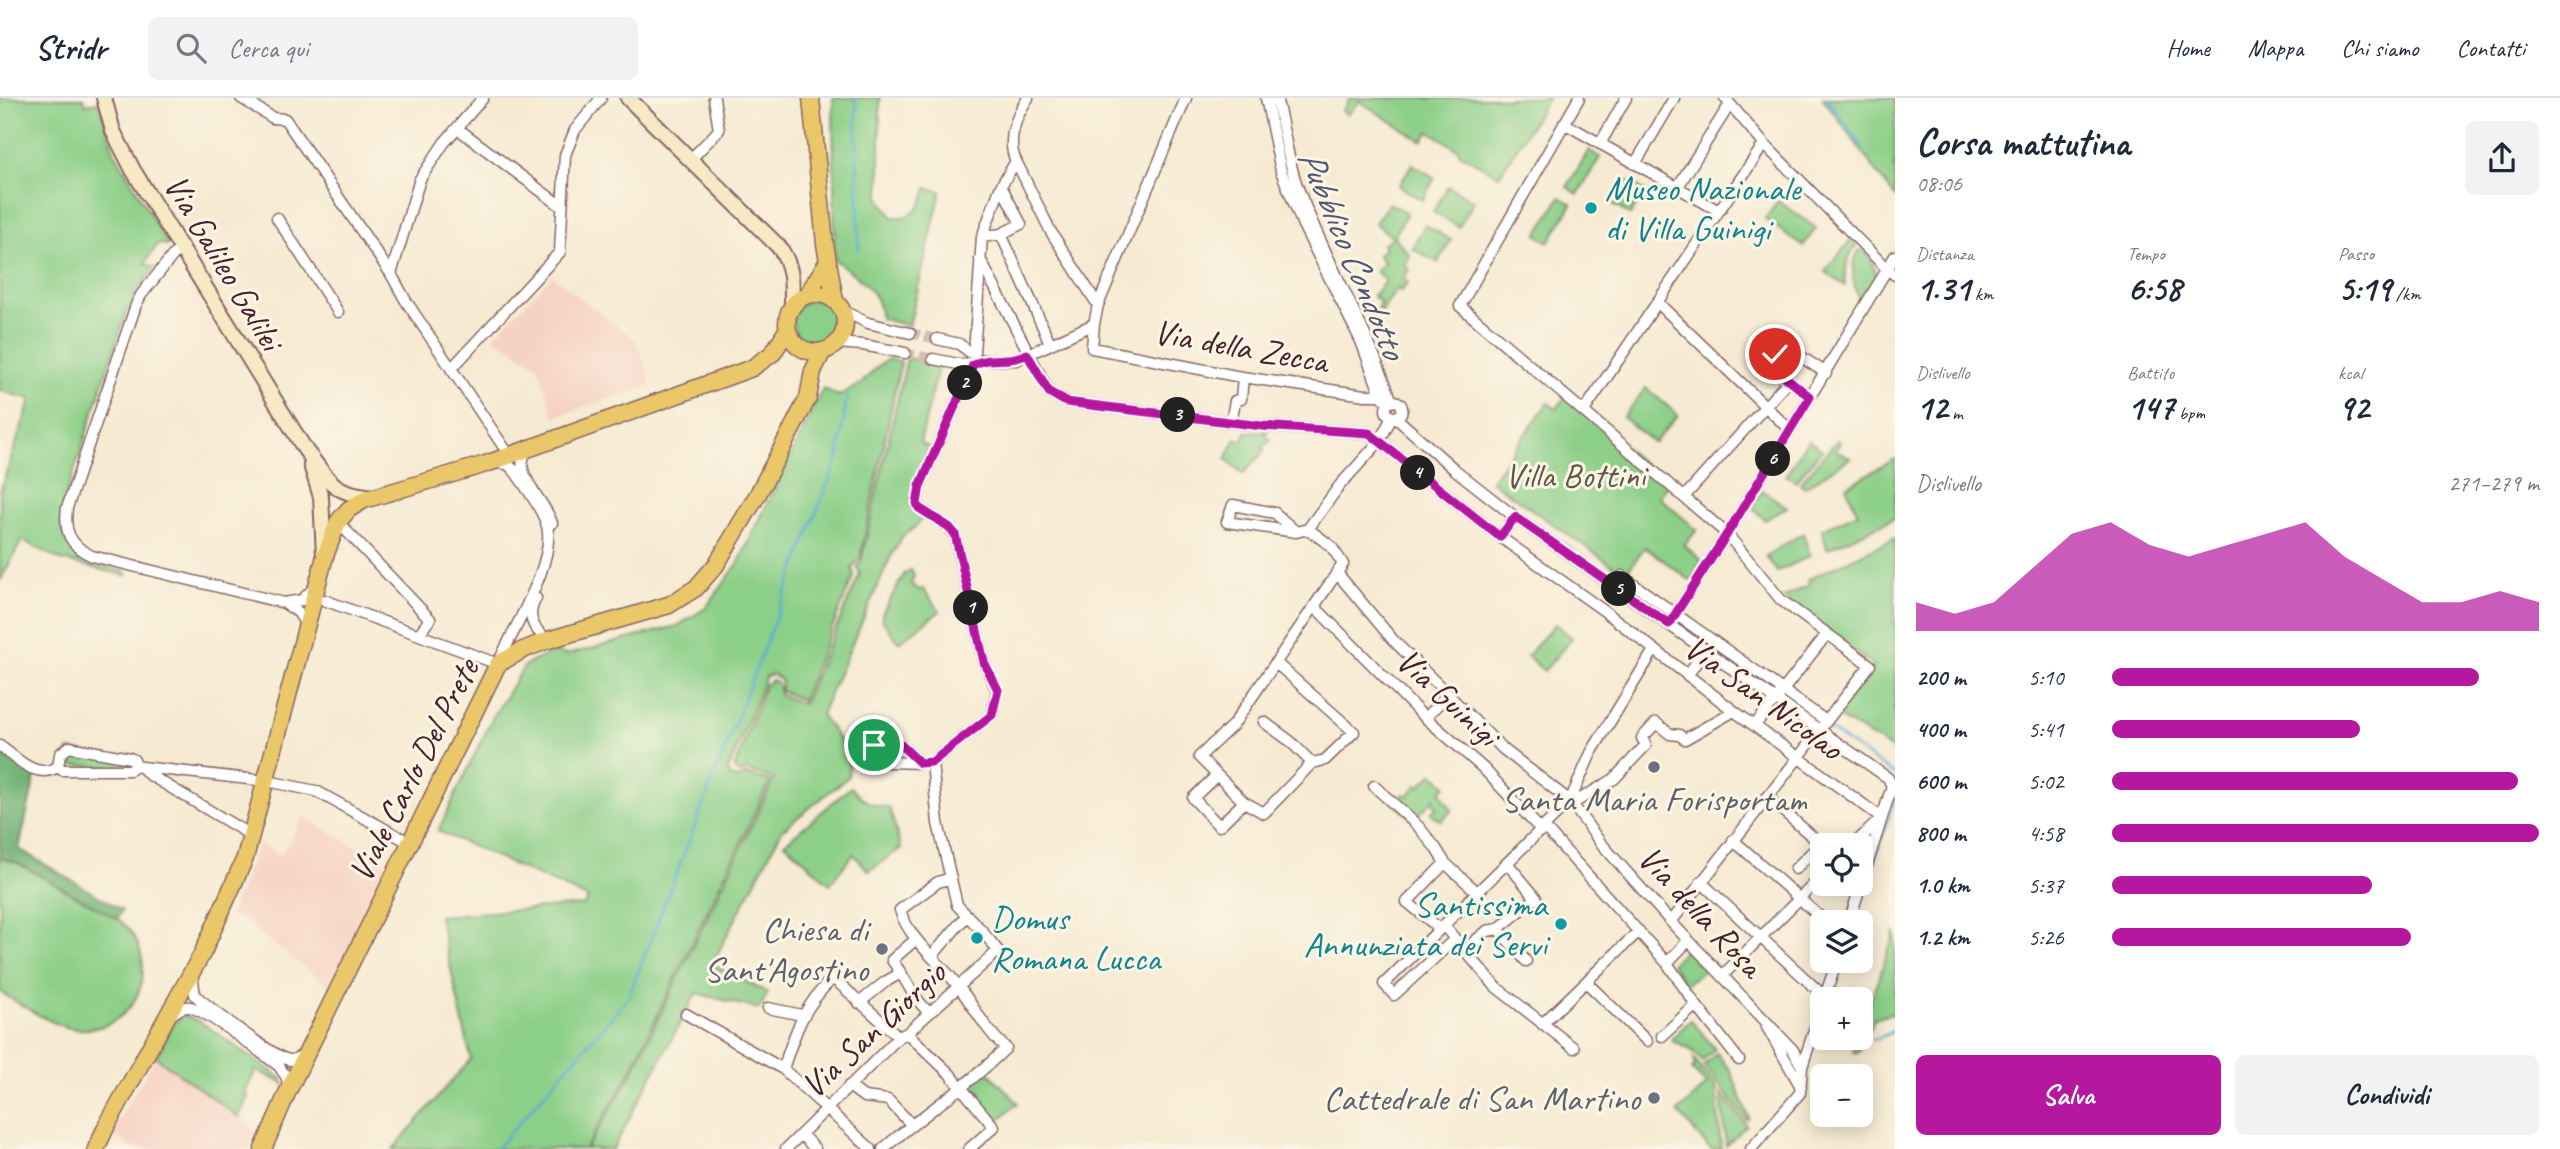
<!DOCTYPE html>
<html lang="it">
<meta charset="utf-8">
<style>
body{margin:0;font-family:Caveat,sans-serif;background:#f2f2f3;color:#1f2937;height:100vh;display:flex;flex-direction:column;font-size:26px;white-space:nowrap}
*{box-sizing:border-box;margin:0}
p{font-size:23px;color:#747a83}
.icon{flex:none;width:38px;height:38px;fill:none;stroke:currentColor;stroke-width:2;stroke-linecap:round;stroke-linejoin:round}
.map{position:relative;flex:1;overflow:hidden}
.panel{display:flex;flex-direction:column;background:#fff;width:665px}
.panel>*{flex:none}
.fabs{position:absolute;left:1810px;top:735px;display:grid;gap:14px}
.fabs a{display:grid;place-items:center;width:63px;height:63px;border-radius:10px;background:#fff;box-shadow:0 4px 18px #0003;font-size:35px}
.pin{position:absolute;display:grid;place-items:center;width:60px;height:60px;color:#fff;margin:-30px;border:4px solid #fff;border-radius:50%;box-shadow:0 2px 7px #0007}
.km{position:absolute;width:35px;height:35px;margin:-18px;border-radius:50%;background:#222;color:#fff;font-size:19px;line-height:35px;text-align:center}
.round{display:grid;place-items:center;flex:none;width:74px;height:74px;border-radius:10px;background:#f2f2f3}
.overview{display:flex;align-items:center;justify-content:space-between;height:119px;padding:0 21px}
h1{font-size:38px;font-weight:700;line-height:52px}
.metrics{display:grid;grid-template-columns:repeat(3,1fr);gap:10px;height:119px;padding:7px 21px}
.metrics div{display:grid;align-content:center}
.metrics b{font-size:35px;font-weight:700}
.metrics small{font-size:19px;font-weight:400}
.metrics p{font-size:19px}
.chart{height:196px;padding:14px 21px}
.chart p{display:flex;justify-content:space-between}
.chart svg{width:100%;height:126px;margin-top:7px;fill:#b5179e;opacity:.7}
.button{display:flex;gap:14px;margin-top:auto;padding:14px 21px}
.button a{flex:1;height:80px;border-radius:10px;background:#b5179e;color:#fff;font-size:28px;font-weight:700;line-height:80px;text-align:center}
.button a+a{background:#f2f2f3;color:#1f2937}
ul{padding:0 21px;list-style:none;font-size:23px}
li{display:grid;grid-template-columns:112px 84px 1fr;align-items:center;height:52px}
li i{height:18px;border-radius:9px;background:#b5179e}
header{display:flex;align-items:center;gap:42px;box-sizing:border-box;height:98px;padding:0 35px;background:#fff;border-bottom:2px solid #e0e1e3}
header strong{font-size:33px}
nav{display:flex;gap:38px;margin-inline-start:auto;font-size:24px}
.search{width:490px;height:63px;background:#f2f2f3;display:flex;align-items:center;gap:18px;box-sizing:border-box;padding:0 24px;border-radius:10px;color:#747a83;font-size:26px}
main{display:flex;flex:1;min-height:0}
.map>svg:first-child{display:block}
</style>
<header>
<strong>Stridr</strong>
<div class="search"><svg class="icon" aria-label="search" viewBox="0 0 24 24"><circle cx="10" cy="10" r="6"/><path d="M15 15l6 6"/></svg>Cerca qui</div>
<nav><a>Home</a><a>Mappa</a><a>Chi siamo</a><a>Contatti</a></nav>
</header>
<main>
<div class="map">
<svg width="1895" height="1051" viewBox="0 0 1895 1051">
<rect width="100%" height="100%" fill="#fcf5e5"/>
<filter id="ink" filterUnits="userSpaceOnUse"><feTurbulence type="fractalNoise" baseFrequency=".0143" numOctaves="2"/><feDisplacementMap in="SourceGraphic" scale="14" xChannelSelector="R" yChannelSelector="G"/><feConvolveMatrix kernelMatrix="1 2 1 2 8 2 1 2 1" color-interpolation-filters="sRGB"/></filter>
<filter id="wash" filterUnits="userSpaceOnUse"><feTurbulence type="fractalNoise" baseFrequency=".00686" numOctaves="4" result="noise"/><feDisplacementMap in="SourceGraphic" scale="28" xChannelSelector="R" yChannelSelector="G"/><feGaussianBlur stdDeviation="1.57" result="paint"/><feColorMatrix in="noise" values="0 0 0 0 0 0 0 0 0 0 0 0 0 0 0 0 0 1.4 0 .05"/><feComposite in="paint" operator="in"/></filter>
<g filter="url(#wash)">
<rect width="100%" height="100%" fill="#f6ead2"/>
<path fill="#f6d2c3" d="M 552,178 L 636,242 L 652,287 L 554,319 L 538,268 L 493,239 Z
M 303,719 L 388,767 L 332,891 L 241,821 L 229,818 L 259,745 L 281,757 Z
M 156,959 L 259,1034 L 249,1051 L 134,1051 L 110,1036 Z"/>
<path fill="#8ccf88" stroke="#6b775a" stroke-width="2" d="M 0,0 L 84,0 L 85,6 L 99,4 L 114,53 L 168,147 L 158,146 L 145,165 L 155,170 L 136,194 L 127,212 L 60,416 C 62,462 90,463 127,474 L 127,478 L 61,462 L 22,442 L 0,483 L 0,394 L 31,301 L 0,293 Z
M 833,0 L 880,0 L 880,101 L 892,119 C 915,121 921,110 927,90 L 941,93 L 909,228 L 880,220 C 883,195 853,175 835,162 Z
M 1350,0 L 1548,0 L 1499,78 L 1459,55 L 1459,52 L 1429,33 L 1422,43 L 1359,3 L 1348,17 L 1342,13 Z
M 1823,0 L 1895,0 L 1895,99 Z
M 1589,52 L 1600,59 L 1578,96 L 1567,89 Z
M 1412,66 L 1435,80 L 1422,102 L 1399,88 Z
M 1629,83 L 1645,93 L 1630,117 L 1614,107 Z
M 1448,88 L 1474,103 L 1459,129 L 1433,114 Z
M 1560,99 L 1572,106 L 1549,144 L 1537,137 Z
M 1778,103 L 1816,130 L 1803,148 L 1765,121 Z
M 1389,105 L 1407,115 L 1394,139 L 1410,157 L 1405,168 L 1409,171 L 1403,181 L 1408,185 L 1401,193 L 1397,191 L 1381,214 L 1377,210 L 1381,205 L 1373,198 L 1385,183 L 1376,173 L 1384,164 L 1378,157 L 1385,150 L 1383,146 L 1392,139 L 1375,125 Z
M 1425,127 L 1451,142 L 1438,165 L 1412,150 Z
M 1852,141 L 1857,146 C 1847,160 1844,171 1845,188 L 1825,173 Z
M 1864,152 L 1872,164 L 1877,181 L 1863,201 L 1858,199 C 1852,183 1850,169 1859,153 Z
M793 224a22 22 0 1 1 44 0a22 22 0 1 1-44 0Z
M 907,260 L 932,265 L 938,270 L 920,345 L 931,350 L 911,401 L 915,412 L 924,418 L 915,429 L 903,438 L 891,458 L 821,616 C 834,636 853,654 848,679 L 782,732 L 712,866 L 768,895 L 759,911 L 696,895 L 613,1051 L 586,1051 L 629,981 L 774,681 L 747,672 L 739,675 L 734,671 L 765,587 L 772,582 L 778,585 L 780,597 L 803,606 L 860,476 L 857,469 L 861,464 Z
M 888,261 L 901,263 L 860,460 L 852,470 L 854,477 L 802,602 L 781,593 L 781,582 L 773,576 L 766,578 L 728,673 L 731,679 L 738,681 L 746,676 L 770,683 L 627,980 L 585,1051 L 393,1051 L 471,961 L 439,818 L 585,807 L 588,800 L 438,733 L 492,621 L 515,583 L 525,567 L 554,554 L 567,557 L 677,528 L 706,510 L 739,464 L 823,290 L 838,298 L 861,286 L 878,268 Z
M 1646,290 L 1678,317 L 1654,345 L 1623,319 Z
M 1565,300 L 1668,386 L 1659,399 L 1697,432 L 1684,447 L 1702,463 L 1691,483 L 1645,449 L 1625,476 L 1491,383 L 1548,305 L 1556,311 Z
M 1268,333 L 1265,337 L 1271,342 L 1263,349 L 1265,352 L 1243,376 L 1226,361 L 1236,340 L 1242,343 L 1246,334 Z
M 1808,342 L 1822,352 L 1796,383 L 1786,377 Z
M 1837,342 L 1840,345 L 1836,352 L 1850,360 L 1805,389 L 1800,385 Z
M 1895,361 L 1895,420 L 1827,451 L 1822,431 L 1858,415 L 1846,389 Z
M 1762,392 L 1787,409 L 1765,422 L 1752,409 Z
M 1803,435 L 1810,458 L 1777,474 L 1766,458 Z
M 1895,440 L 1895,653 L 1835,617 L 1874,568 L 1783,500 L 1808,488 L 1809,481 Z
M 911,472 L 914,478 L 911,486 L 919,492 L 923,491 L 940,513 L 899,544 L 882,522 L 882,516 L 905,475 Z
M 1555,526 L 1572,540 L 1544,573 L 1527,558 Z
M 70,652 L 129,662 L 131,666 L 130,669 L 67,667 L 64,664 L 64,658 Z
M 1433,675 L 1446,688 L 1440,694 L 1452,712 L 1441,723 L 1431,715 L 1437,709 L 1434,705 L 1434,701 L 1413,722 L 1395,705 L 1404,696 L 1407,698 L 1417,687 L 1419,689 Z
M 851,689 C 863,703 871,708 889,709 L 901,750 L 869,773 L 853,756 L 830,786 L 785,745 Z
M 0,760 L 16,764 C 40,778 65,792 90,806 C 102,812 117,818 126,828 C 164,871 134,936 76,931 C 53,929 21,906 0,894 Z
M 1895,834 L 1895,917 L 1891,916 L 1874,921 L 1858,955 L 1853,954 L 1858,940 L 1860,940 L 1860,932 Z
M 1688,849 L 1706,871 L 1685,886 L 1671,866 Z
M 183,917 L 199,923 L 282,981 L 284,986 L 256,972 L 245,995 L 248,998 L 239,1019 L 156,959 L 174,925 Z
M 1691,922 L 1715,951 L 1702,963 L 1693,953 L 1673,943 L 1672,940 Z
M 1717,955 L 1731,974 L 1749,1020 L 1747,1022 L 1704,967 Z
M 1694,961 L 1716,988 L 1721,1051 L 1710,1051 L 1678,1014 L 1707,987 L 1692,971 L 1695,967 Z
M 987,973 L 1018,1005 L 996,1024 L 967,990 Z
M 1721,995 L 1747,1027 L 1726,1048 Z"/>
<path fill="#71b274" stroke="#5e6850" stroke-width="2" d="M 0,654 L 28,675 L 36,675 L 19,751 L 122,812 L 117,821 L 16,764 L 0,760 Z"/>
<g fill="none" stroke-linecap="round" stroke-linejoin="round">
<path stroke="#59abd4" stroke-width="2.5" d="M 856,0 L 859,152
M 1827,0 L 1863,50
M 1285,68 L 1291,85
M 1492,395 L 1512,409
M 1520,415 L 1666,516
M 1684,530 L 1773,593
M 1784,600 L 1816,622
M 1827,630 L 1895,677
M 1866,787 L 1895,701
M 1860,938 L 1867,939
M 1872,941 L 1877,941 L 1895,932
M 496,1051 L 628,900 L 839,357 L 847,296"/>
</g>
</g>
<g filter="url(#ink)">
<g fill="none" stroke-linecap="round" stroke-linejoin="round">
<path stroke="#d4c1b1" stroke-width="10" stroke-dasharray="10 5" stroke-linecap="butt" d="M 910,235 L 937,241
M 905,255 L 933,261"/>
<g stroke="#866665" stroke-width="13">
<path id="street" d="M 241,0 L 273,20 L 285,21 L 391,176
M 483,0 L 444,45 L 420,81 L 391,176 L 406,203 L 509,357
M 1186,0 L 1098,207 L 1094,226 L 1092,250 L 1236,278 L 1365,297 L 1381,297
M 1266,0 L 1281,73 L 1303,127 L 1361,243 L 1381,297 L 1389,305
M 1276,0 C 1285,31 1287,63 1299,93 C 1327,165 1367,231 1392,304
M 1579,0 L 1460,208 L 1727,436 L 1781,502 L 1870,567 L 1671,824
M 1725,0 L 1764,46 L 1887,171 L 1895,177
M 1564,25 L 1719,113
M 457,30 L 561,108
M 1600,46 L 1626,0
M 691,61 L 719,32 L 714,0
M 1016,63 L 1051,134 L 1098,207
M 1635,66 L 1674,0
M 1677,90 L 1730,6
M 277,120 L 338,214
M 1001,136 L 1050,245
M 982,139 L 1001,136 L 1021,126 L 1001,88
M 174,156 L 141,197 L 136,207 L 67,410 C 64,433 69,447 92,458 L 284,505 L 298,514 L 306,527
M 980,161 L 1049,294 L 1066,304 L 1262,328 L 1369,335 L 1500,439 L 1607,515 L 1734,613 L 1882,720 L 1853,747
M 1657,204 L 1790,332
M 843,213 L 868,225 L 910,235
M 937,241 L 959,246 L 971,255
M 836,245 L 863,247 L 905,255
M 974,255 L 982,139 L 1001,88 L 1016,63 C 1006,43 1016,18 1028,0
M 933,261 L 963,267 L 969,265
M 978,262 L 1016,262 L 1094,226
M 451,271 L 560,154 L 565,57 L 575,32 L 601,0
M 1810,299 L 1767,264 L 1783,247 L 1826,275
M1386 311a8 8 0 1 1 16 0a8 8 0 1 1-16 0Z
M 1584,313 L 1764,46
M 1395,319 L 1454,371 L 1515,419 L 1888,680 L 1892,688 L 1849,824
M 1231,324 L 1235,303 L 1241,301 L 1243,279
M 527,353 C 510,374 544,401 552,425
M 1685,398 L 1789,282
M 338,424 L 430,521 L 419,536
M 1308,431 L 1340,387 L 1379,344 L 1392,319
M 1296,434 L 1275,415 L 1233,407 L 1227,424 L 1296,434 L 1308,431
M 1500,439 L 1515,419
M 1337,475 L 1393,542 L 1503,651 L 1570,703 L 1600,744 L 1671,824 L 1793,952 L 1802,969
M 1622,478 L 1826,623
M 536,500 C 526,518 532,530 548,542
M 324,502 L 498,566 C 513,530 556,465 547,428 C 543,411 523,385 513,371 L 507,366 L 497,365
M 284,505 L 302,502 L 313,491
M 1314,508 L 1420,615 L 1483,670 L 1542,733
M 1669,526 L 1727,436 L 1895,158
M 1276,565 L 1354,634 L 1325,662 L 1312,665 L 1264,715 L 1244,704 L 1199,659 L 1233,627 L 1343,466 L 1331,448 L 1308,431
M 1688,577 L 1705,551
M 1780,596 L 1827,536
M 1426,619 L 1448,596
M 1264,624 L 1290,643 L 1312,665
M 1755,627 L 1776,601
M 0,648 C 17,660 35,682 58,669 L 62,672 L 130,672 L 136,668
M 856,663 L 874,647 L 900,646 L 920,665
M 856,663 L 921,665
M 932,664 L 992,617 L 997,592 L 984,564 L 955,437 L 949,429 L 919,410 L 917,405 L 920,388 L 973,267 L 978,262
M 932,664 L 938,725 L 957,807 L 983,834 L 1011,869
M 58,669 L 60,656 L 69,649 L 130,660 L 134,662 L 136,668 L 142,669 L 148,676 L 252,738
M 142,669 L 267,683 L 316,693 L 410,745
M 1217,677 L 1193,700 L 1219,728 L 1244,704
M 1374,688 L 1418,728 L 1435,749 L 1445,765 L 1478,795
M 1767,699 L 1822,747
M 1572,706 L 1614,681 L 1646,647 L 1642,640 L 1656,625 L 1670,636 L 1679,637 L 1685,641 L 1734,613
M 1545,730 L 1667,865 L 1696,907 L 1739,962
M 1733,742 L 1826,824
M 1508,766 L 1536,800 L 1498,831 L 1526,863
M 1795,771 L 1820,746
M 1701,784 L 1825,899
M 1444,828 L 1496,889 L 1574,950
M 1440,831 L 1407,804 L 1445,765
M 1455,841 L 1394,897 L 1384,886 L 1570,703 L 1591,655 L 1654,552
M 1464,852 L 1487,833 L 1498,831
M 933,857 L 967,817
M 1667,865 L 1688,843
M 901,875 L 915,899 L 928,914
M 192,877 L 195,897 C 207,908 276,961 290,962 C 296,962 300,959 305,955
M 1722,878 L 1822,778
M 1587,885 L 1647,943
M 1824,901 L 1837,863
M 859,905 L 885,884 L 901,875 L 892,862 L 915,842
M 768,910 L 802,917
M 686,916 L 783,971 L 871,1051
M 170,918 C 176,913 182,908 190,909 C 208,913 261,955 279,968 L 287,980 L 288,989
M 1542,926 L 1639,833
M 1767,929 L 1801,989
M 907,935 L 949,975 L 994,1029 L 969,1051
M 1662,938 L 1696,907
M 783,971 C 795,934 804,907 833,880 L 899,939
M 849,988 L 864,999 L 888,1002 L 911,1026
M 801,1036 L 815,1051
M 786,1051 L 899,939 L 907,935 L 998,853
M 883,1051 C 923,1016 968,988 1006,950 C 986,933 975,910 959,889 C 940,864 909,842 900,812 L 938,784 L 951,780
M 1751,1051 L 1800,995 L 1802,969 L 1822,908"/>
</g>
<g stroke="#866665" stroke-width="18">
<path id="secondary" d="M 104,0 L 113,33 L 133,72 L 306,353 C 330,383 331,395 373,399
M 628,0 L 779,149 C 793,168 792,185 792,208
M 311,367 L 321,399 L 324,457"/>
</g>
<g stroke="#866665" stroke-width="19">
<path id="primary" d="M 811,0 L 825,146 L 835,203
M787 225a29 29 0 1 1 58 0a29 29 0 1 1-58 0Z
M 807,197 L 828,163
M 96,1051 L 107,1027 L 203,854 L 245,760 L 325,458 L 338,424 L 349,411 L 364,402 L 486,366 L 752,270 L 773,255 L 787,232
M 263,1051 L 288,993 L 498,566 L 523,552 L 548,542 L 669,507 L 696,490 L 716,467 L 758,396 L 808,300 L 813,273 L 823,253"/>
</g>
<use href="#street" stroke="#fff" stroke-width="10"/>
<use href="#secondary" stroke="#f7e9c3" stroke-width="14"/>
<use href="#primary" stroke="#eac769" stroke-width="16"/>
</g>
</g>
<g fill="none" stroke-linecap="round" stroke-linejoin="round" filter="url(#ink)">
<g stroke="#fff" stroke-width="14">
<path id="route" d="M 874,647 L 900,646 L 920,665 L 932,664 L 992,617 L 998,592 L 984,564 L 955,436 L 949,429 L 919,410 L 917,405 L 920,388 L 973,267 C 989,257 1009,266 1027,256 L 1049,294 L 1066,304 L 1262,328 L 1369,335 L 1500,439 L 1515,419 L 1669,526 L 1727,436 L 1810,299 L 1767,264 L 1775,256"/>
</g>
<use href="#route" stroke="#b5179e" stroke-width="9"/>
</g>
<g fill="#0f9aa8" stroke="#fcf5e5" stroke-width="2.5">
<circle cx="1591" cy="110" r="7"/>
<circle cx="1561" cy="826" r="7"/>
<circle cx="977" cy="840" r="7"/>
</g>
<g fill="#6b7280" stroke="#fcf5e5" stroke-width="2.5">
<circle cx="1654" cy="669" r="7"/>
<circle cx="882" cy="851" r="7"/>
<circle cx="1654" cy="1000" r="7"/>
</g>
<g text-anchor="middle" stroke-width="6" stroke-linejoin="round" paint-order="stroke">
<g font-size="35" fill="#0d838f" stroke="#fcf5e5" text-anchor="start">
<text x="1605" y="102">Museo Nazionale<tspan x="1605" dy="40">di Villa Guinigi</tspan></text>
<text x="1547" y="818" text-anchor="end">Santissima<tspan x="1547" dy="40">Annunziata dei Servi</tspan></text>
<text x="991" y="832">Domus<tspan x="991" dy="40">Romana Lucca</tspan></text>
</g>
<g font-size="35" fill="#4a1f2b" stroke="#fcf5e5">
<text transform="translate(224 164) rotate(59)" y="12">Via Galileo Galilei</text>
<text transform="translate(1241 248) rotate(10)" y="12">Via della Zecca</text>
<text transform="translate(1448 599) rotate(43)" y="12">Via Guinigi</text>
<text transform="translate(1764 599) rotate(36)" y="12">Via San Nicolao</text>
<text transform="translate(413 672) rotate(-63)" y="12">Viale Carlo Del Prete</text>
<text transform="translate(1701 813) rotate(47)" y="12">Via della Rosa</text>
<text transform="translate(873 931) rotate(-43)" y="12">Via San Giorgio</text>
</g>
<g font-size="35" fill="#5e5447" stroke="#fcf5e5">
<text x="1575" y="389">Villa Bottini</text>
</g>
<g font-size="35" fill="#5b616d" stroke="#fcf5e5" text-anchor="end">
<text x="1654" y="713" text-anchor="middle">Santa Maria Forisportam</text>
<text x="868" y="843">Chiesa di<tspan x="868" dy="40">Sant'Agostino</tspan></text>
<text x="1640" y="1012">Cattedrale di San Martino</text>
</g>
<g font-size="37" font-style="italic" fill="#50576f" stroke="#fcf5e5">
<text transform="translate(1353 155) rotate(67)" y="13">Pubblico Condotto</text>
</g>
</g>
</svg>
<div class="fabs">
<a><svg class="icon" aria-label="locate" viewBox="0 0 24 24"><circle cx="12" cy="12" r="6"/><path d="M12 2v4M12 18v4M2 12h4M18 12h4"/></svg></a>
<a><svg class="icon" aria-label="layers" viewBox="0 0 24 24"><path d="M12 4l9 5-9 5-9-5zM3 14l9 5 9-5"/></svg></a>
<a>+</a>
<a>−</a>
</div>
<div class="pin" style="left:874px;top:647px;background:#1e9e55"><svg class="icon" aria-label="arrive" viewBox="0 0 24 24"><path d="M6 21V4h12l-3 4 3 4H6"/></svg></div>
<div class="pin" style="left:1775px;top:256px;background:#d93025"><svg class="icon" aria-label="check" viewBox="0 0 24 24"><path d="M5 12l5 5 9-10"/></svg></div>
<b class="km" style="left:971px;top:510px">1</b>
<b class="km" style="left:965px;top:285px">2</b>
<b class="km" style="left:1178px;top:317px">3</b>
<b class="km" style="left:1418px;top:375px">4</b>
<b class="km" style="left:1619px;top:491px">5</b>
<b class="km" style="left:1773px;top:361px">6</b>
</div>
<section class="panel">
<div class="overview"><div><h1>Corsa mattutina</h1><p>08:06</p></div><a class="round"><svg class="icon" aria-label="share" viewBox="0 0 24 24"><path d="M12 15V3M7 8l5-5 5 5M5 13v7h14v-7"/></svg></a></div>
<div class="metrics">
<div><p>Distanza</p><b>1.31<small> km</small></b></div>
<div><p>Tempo</p><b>6:58</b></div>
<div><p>Passo</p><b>5:19<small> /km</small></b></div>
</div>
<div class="metrics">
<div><p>Dislivello</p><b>12<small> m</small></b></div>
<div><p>Battito</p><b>147<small> bpm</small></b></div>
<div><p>kcal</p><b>92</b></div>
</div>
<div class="chart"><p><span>Dislivello</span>271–279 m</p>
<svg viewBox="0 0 160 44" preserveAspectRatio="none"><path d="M0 44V34L10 38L20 34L30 22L40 10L50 6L60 14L70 18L80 14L90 10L100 6L110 18L120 26L130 34L140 34L150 30L160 34V44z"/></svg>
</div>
<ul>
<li><b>200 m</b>5:10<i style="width:86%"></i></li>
<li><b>400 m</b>5:41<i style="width:58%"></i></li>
<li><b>600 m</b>5:02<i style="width:95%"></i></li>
<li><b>800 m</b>4:58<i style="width:100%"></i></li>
<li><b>1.0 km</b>5:37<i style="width:61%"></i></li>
<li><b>1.2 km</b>5:26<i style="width:70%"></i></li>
</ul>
<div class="button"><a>Salva</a><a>Condividi</a></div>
</section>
</main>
